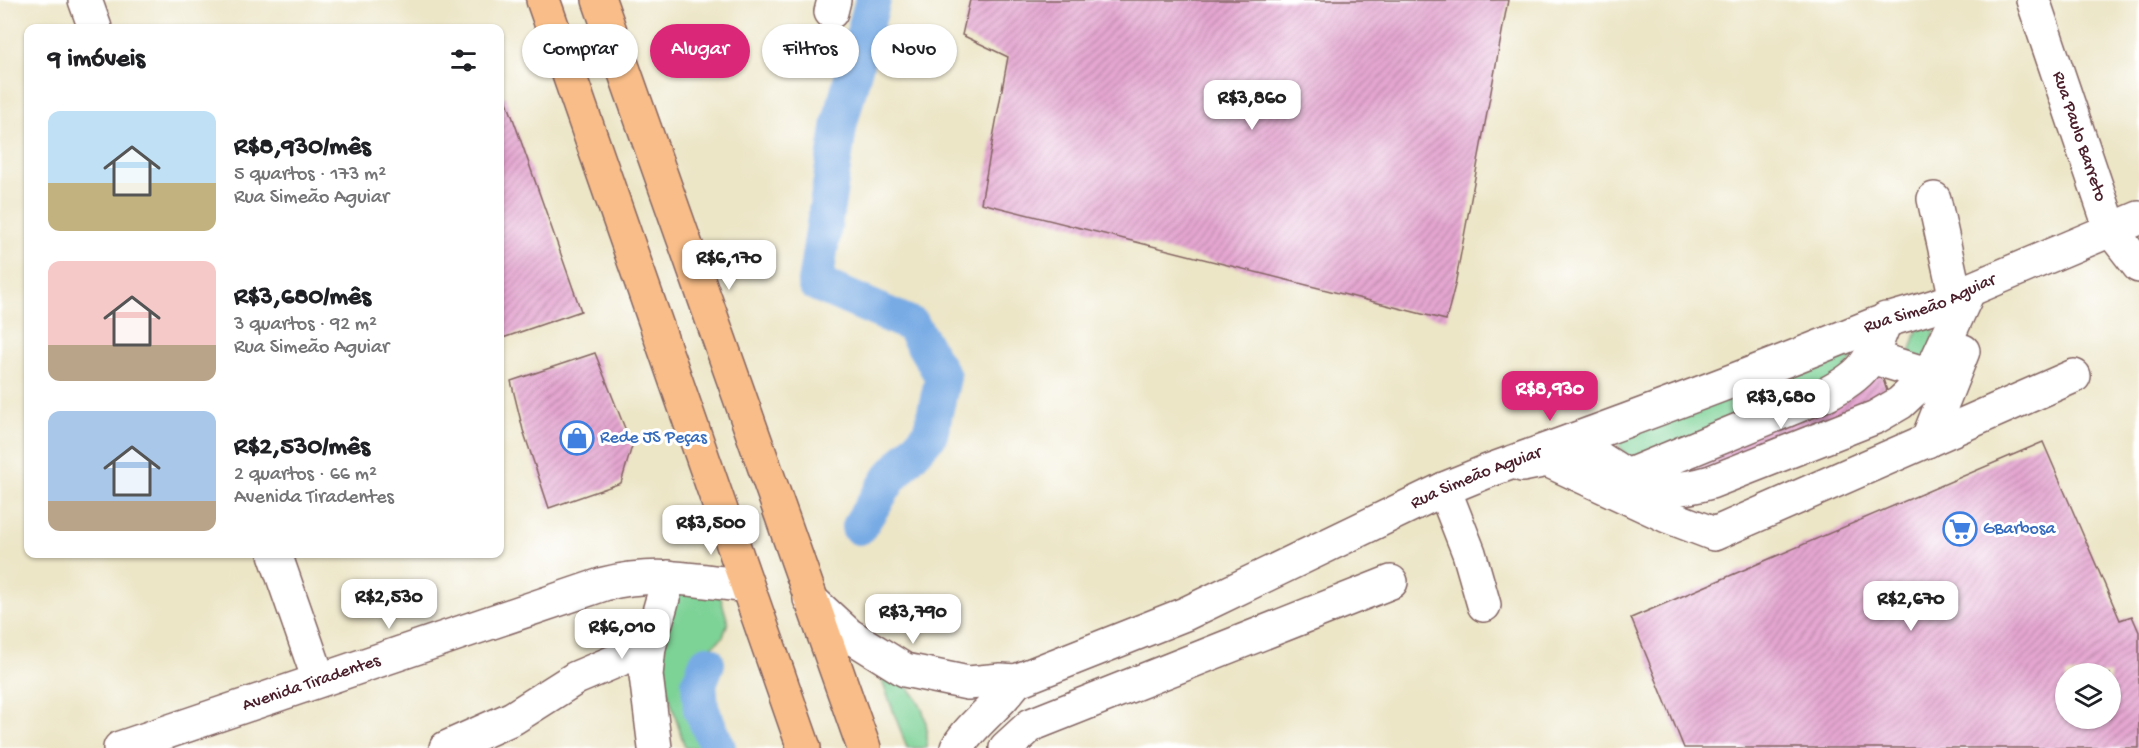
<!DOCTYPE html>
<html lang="pt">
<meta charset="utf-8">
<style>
body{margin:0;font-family:"Gochi Hand",sans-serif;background:#f6f6f6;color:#202124;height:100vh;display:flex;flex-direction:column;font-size:22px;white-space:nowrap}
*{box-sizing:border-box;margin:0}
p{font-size:20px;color:#757577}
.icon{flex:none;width:33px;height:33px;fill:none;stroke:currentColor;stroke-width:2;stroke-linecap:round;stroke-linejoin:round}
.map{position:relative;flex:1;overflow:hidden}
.drawer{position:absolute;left:24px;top:24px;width:480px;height:534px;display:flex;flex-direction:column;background:#fff;border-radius:12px;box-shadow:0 2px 4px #0004}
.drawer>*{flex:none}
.top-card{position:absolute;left:522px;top:24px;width:570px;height:54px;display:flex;gap:12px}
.tools{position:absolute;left:2055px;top:663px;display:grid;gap:12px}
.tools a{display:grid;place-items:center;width:66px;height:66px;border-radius:50%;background:#fff;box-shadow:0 2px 4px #0004;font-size:30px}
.price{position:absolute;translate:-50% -51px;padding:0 14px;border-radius:12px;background:#fff;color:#222;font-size:20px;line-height:39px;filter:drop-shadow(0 2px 3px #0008)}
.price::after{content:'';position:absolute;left:50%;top:36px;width:18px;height:14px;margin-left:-9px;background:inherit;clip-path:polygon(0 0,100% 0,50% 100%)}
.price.selected{background:#db2777;color:#fff}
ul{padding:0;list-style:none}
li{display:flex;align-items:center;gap:18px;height:150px;padding:0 24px}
li span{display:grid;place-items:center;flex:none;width:168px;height:120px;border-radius:12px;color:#555}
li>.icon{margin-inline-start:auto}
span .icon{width:72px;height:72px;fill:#fffc;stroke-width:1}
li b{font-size:26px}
h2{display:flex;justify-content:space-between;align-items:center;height:72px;padding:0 24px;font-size:26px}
.tag{padding:0 21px;border-radius:27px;background:#fff;box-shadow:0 2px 4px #0004;font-size:21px;line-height:54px}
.tag.selected{background:#db2777;color:#fff}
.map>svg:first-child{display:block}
.grass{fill:#7dd296;stroke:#647860;stroke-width:1.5}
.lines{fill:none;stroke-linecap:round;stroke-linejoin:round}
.canal{stroke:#78abe4;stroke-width:36}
.building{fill:url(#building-hatch);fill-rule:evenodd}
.minor-casing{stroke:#836461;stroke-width:36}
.major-casing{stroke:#836461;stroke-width:36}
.minor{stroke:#fff;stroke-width:33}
.major{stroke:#f8bd88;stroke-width:33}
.labels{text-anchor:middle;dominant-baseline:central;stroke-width:6;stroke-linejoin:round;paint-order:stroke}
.street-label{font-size:18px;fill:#4a1f2b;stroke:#fff}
.shop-label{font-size:18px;fill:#366cbe;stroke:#fff;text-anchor:start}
</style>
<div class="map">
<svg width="2139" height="748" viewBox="0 0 2139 748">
<defs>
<pattern id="building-hatch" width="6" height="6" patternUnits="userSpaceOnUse" patternTransform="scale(1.5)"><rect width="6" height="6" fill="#e5a7d1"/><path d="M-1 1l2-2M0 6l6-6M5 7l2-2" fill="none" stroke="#bc87aa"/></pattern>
</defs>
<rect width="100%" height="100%" fill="#fff"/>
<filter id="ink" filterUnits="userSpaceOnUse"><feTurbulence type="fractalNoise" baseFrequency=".0167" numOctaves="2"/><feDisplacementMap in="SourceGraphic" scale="12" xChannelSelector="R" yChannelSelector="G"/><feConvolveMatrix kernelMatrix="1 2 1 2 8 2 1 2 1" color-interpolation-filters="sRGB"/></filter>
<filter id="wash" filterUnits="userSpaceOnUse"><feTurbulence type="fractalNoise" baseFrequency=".008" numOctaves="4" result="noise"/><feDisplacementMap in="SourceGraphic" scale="24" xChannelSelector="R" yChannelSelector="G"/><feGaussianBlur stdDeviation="1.35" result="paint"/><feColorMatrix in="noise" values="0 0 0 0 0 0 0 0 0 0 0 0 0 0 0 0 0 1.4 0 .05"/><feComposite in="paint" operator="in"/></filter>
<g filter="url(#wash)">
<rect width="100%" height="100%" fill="#ece5c6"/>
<path class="grass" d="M 1940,315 L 1923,369 L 1906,365 L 1919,325 Z
M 1866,342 L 1839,376 L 1633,465 L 1614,438 Z
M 718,589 L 728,622 L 723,637 L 708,650 L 695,667 L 686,700 L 704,748 L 685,748 L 667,689 L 656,641 L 663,594 Z
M 875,662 C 910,687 930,700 927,748 L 907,748 Z"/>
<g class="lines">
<path class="canal" d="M 859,527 L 890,478 L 930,434 L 943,377 L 912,325 L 815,283 L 840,122 L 873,0
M 707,663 L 699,683 L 701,709 L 718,748"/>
</g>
<g id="blocks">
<path class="building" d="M 970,0 L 1508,0 L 1455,285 L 1446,320 L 981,203 L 1008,57 L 962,35 Z
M 505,96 L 581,311 L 500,339 L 500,98 Z
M 595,353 L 632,446 L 621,483 L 549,508 L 523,430 L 511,381 Z
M 1881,373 L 1889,397 L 1686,486 L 1675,461 Z
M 2043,442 L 2120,620 L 2132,616 L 2139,632 L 2139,748 L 1684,748 L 1631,618 ZM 2066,674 L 2110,674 L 2110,718 L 2066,718 Z"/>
</g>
</g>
<g filter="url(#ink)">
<use href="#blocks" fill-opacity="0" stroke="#836461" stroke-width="1.5"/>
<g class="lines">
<defs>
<g id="minor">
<path d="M 85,0 L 95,28"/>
<path id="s1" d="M 2033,0 L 2111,230 L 2139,266"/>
<path d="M 831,12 L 834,0"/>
<path d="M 1934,199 L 1956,299"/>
<path d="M 1871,357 L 1930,375"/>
<path d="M 1572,441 L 1627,476 L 1826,394 C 1868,372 1869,362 1886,319"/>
<path d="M 1927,441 L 1963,351"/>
<path d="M 1522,465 L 1547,460 L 1667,516 L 1714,534 L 2074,376"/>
<path d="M 1627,476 C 1663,489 1674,493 1711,482 L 1876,417 L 1900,403 L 1930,375 L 1969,290"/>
<path d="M 1444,489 L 1469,553 L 1484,605"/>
<path d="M 275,554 L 319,680"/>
<path id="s2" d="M 810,599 L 849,635 L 905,670 L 968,683 L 1001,680 L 1016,681 L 1185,614 L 1444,489 L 1488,471 C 1616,425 1745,378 1871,326 C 1903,313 1940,309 1969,290 L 2139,218"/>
<path id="s3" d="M 120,748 L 604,584 C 656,571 695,580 747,586"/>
<path d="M 446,748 L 513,718 L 576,678 L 649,647"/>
<path d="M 655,748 L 646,675 L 649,647 L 669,577"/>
<path d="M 957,748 C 972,723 999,706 1016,681"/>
<path d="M 1006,748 L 1031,725 L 1391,582"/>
</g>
<path id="major" d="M 543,0 L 804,748
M 599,0 L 864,748"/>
</defs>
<use href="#minor" class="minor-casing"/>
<use href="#major" class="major-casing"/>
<use href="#minor" class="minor"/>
<use href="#major" class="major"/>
</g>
</g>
<defs>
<symbol id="shop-ring" viewBox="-11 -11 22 22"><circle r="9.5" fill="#fff" stroke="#3f7fe0" stroke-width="1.5"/><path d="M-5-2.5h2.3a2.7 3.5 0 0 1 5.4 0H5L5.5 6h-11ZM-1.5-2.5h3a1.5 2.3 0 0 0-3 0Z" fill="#3f7fe0"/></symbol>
<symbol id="supermarket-ring" viewBox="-11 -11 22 22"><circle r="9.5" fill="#fff" stroke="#3f7fe0" stroke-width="1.5"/><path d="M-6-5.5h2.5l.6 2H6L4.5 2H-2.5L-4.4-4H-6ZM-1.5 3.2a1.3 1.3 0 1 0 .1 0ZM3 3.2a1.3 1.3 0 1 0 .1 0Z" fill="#3f7fe0"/></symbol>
</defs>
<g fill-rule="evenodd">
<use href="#shop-ring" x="558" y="419" width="38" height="38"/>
<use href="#supermarket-ring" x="1941" y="510" width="38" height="38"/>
</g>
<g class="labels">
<g class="street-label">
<text stroke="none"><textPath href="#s1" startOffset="144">Rua Paulo Barreto</textPath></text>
<text stroke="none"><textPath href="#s2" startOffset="1221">Rua Simeão Aguiar</textPath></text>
<text stroke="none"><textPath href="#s2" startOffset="735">Rua Simeão Aguiar</textPath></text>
<text stroke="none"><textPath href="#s3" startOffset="202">Avenida Tiradentes</textPath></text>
</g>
<g class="shop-label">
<text x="600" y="438">Rede JS Peças</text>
<text x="1983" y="529">GBarbosa</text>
</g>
</g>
</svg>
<div class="tools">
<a><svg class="icon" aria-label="layers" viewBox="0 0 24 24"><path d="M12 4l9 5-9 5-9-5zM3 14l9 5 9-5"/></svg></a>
</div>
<b class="price" style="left:1252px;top:131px">R$3,860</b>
<b class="price" style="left:729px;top:291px">R$6,170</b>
<b class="price selected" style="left:1550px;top:422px">R$8,930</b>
<b class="price" style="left:1781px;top:430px">R$3,680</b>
<b class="price" style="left:711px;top:556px">R$3,500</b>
<b class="price" style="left:389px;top:630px">R$2,530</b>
<b class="price" style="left:1911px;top:632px">R$2,670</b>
<b class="price" style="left:913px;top:645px">R$3,790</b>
<b class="price" style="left:622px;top:660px">R$6,010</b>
<div class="top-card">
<a class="tag">Comprar</a>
<a class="tag selected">Alugar</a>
<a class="tag">Filtros</a>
<a class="tag">Novo</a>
</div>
<section class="drawer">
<h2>9 imóveis<svg class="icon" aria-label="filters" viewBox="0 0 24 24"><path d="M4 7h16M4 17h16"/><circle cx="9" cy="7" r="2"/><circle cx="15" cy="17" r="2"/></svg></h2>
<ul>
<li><span style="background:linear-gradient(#bfe0f5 60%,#c2b280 0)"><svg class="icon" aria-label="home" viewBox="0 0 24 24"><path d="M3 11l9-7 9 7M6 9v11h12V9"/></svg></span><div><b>R$8,930/mês</b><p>5 quartos · 173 m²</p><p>Rua Simeão Aguiar</p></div></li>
<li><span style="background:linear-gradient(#f6c9c9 70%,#b9a48a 0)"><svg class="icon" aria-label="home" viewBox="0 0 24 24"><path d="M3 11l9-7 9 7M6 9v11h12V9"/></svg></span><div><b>R$3,680/mês</b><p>3 quartos · 92 m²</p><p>Rua Simeão Aguiar</p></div></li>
<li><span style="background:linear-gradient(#a9c7e8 75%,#b9a48a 0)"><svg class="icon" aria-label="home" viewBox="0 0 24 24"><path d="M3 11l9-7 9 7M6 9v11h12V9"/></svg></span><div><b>R$2,530/mês</b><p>2 quartos · 66 m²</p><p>Avenida Tiradentes</p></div></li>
</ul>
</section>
</div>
